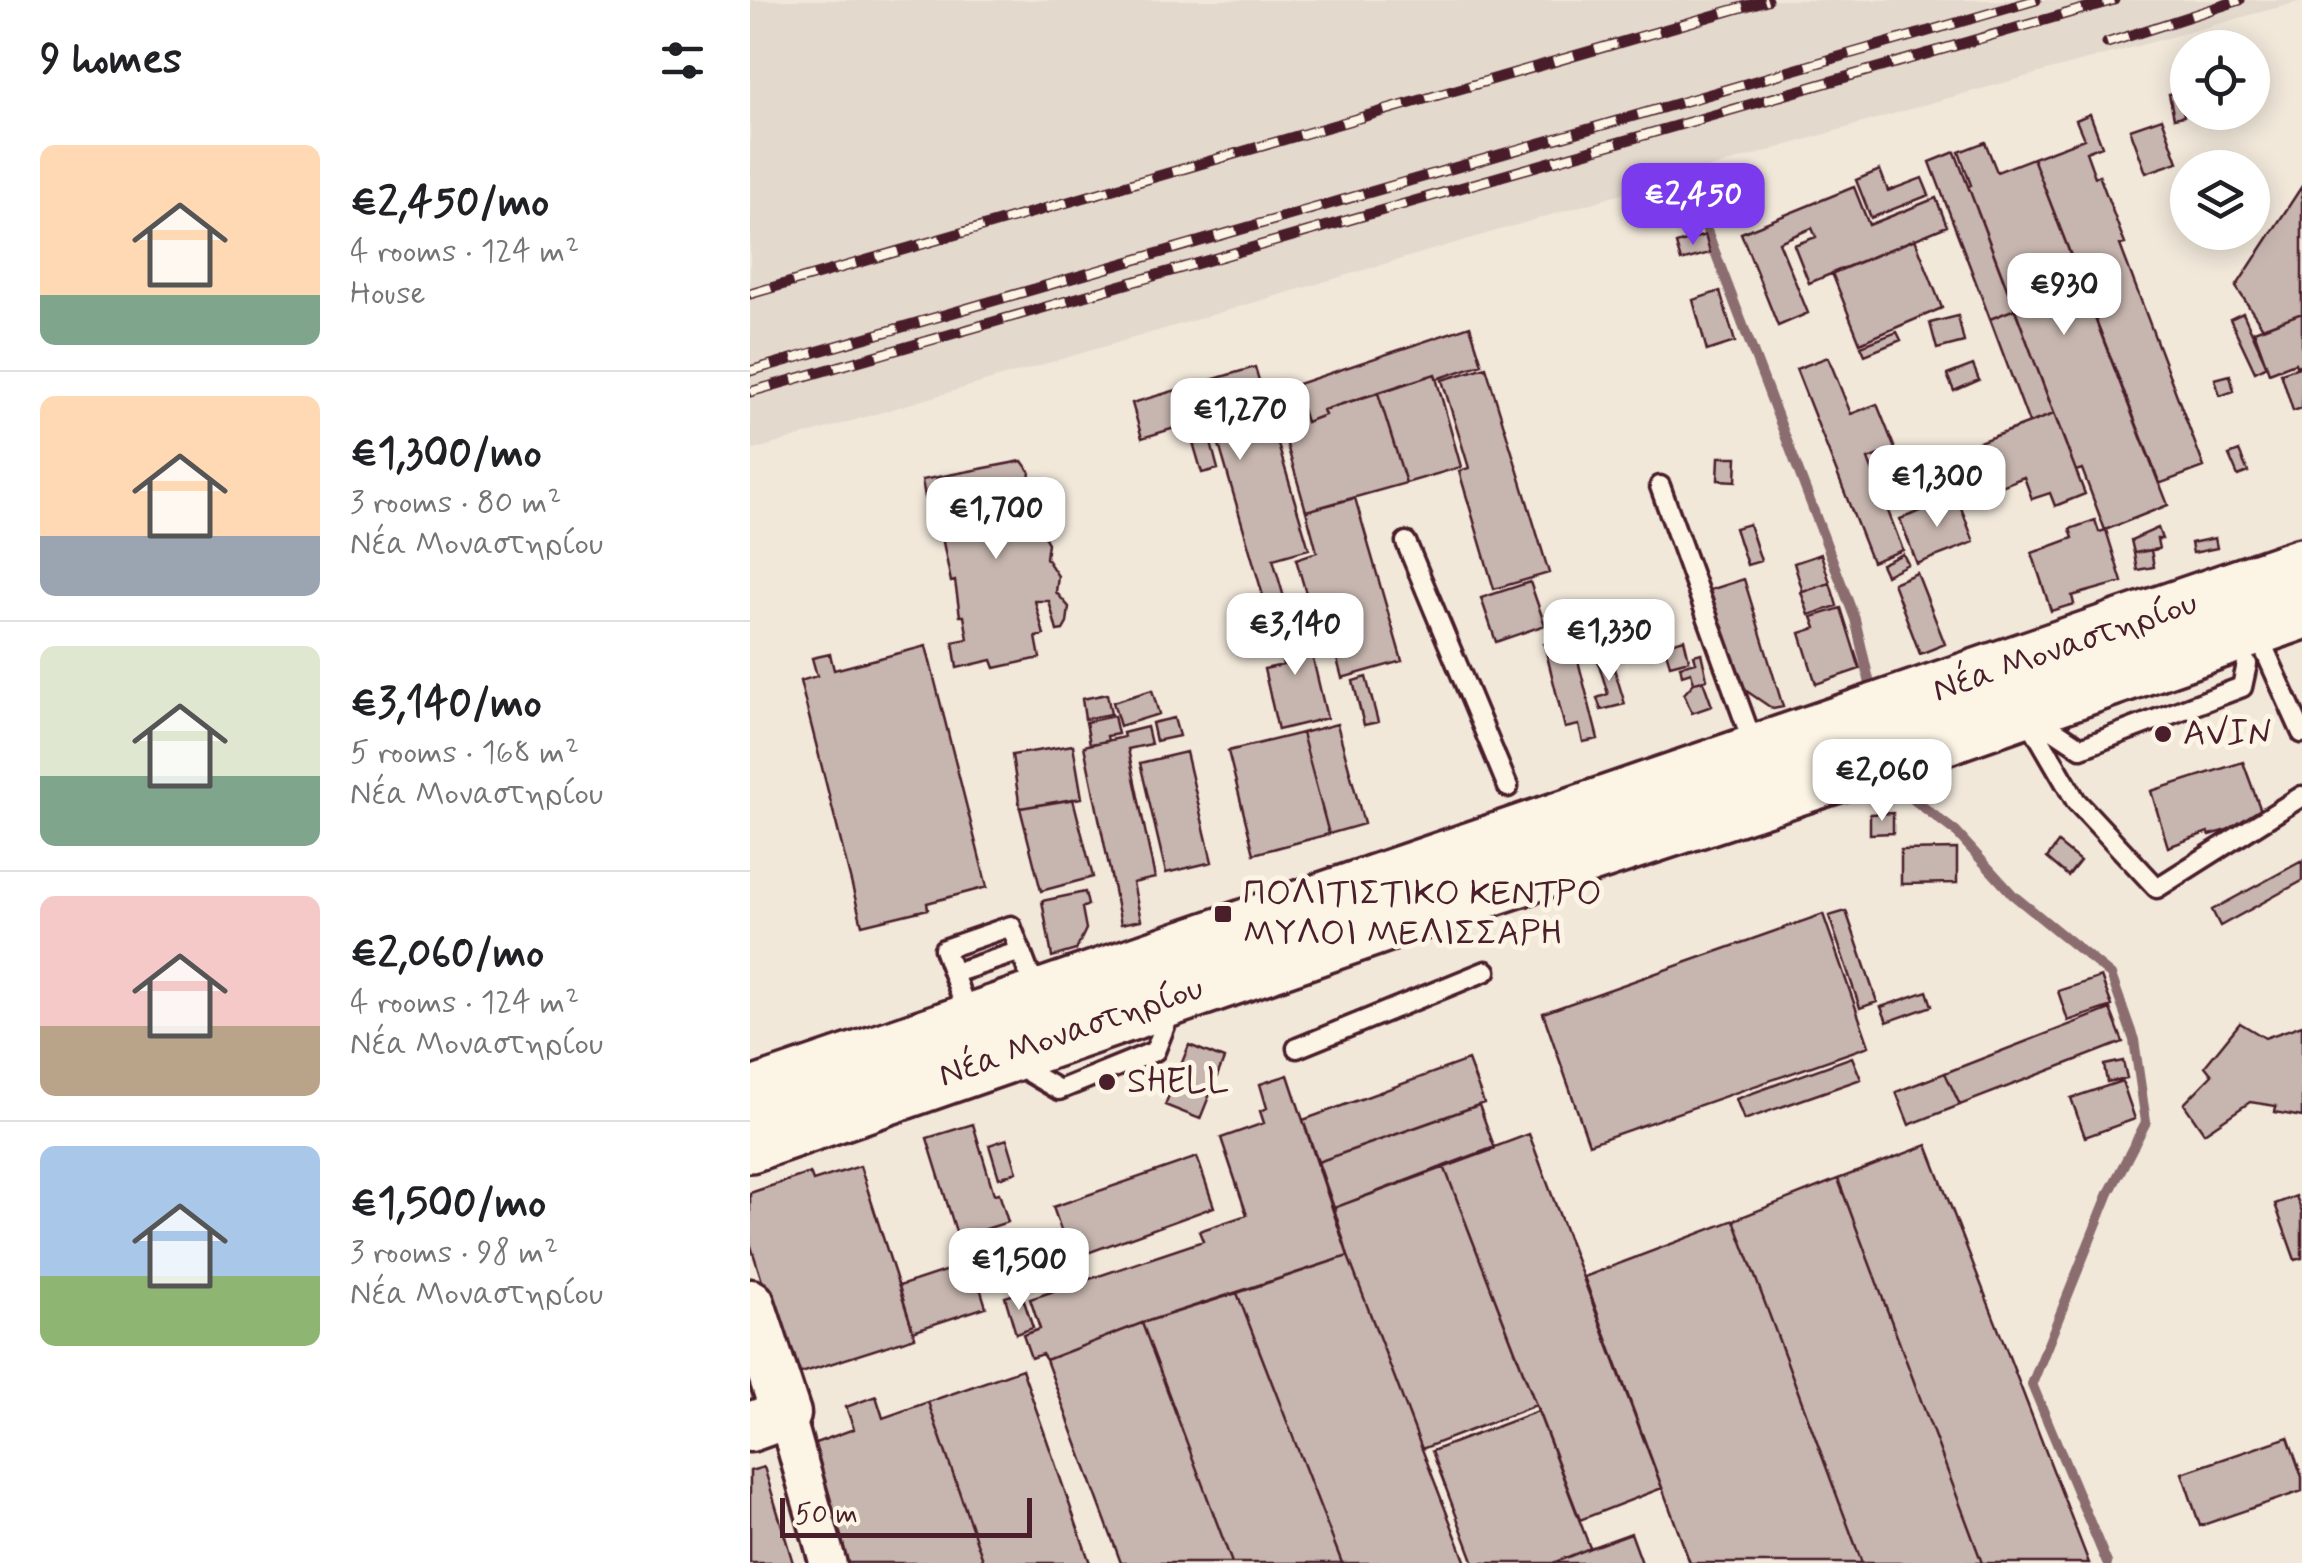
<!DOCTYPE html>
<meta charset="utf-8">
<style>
body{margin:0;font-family:Mynerve,sans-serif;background:#f2f2f2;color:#202124;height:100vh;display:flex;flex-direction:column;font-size:38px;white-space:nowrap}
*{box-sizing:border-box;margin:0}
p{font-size:32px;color:#757577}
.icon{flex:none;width:55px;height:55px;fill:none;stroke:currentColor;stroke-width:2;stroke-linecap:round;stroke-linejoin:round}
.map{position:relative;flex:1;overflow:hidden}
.details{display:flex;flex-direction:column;background:#fff;width:750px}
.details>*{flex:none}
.fabs{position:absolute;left:1420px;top:30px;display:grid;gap:20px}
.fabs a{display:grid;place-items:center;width:100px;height:100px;border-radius:50%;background:#fff;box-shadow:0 5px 25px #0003;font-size:50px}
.scale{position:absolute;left:30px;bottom:25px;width:252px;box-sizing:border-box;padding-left:10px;border:5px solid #4a1f2b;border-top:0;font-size:28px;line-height:35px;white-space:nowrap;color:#4a1f2b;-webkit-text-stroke:8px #fcf5e5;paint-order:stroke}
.price{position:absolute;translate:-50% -85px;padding:0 22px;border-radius:20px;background:#fff;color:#222;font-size:32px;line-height:65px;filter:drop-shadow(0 2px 5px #0008)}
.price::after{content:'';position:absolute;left:50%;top:60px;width:30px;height:22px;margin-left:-15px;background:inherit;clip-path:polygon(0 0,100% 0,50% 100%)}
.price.on{background:#7c3aed;color:#fff}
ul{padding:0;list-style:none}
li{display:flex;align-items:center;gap:30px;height:250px;padding:0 40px}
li+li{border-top:2px solid #e0e0e0}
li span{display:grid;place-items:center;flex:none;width:280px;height:200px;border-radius:15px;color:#555}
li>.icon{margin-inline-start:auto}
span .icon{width:120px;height:120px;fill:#fffc;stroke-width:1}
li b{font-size:42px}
h2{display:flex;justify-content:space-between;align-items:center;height:120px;padding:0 40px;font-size:42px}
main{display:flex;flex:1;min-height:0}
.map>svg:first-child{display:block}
.built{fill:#e4d9cd}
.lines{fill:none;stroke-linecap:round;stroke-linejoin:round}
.stream{stroke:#8b6d6f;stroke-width:10}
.building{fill:#c7b6af;stroke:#4a1f2b;stroke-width:2.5}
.lane-casing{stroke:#4a1f2b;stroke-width:25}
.street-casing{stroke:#4a1f2b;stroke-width:42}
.secondary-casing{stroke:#4a1f2b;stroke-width:55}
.primary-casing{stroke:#4a1f2b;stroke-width:62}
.lane{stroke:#fcf5e5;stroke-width:18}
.street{stroke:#fcf5e5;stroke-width:35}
.secondary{stroke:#fcf5e5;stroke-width:48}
.primary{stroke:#fcf5e5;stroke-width:55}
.rail-casing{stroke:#4a1f2b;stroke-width:11}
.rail{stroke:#fcf5e5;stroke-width:8;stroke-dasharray:22;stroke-linecap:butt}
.poi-dot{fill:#4a1f2b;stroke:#fcf5e5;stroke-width:4}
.labels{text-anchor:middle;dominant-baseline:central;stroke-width:10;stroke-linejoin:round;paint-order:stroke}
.street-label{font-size:35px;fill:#4a1f2b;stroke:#fcf5e5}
.poi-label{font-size:35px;fill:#4a1f2b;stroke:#fcf5e5;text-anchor:start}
</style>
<main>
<section class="details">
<h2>9 homes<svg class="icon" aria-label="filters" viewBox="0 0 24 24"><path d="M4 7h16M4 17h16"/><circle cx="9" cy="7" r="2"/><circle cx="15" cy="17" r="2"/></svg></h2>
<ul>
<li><span style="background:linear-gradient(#ffd9b3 75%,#7fa58c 0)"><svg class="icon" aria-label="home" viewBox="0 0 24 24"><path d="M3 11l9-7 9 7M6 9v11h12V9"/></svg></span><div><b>€2,450/mo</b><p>4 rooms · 124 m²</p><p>House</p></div></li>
<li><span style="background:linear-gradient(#ffd9b3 70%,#9aa5b1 0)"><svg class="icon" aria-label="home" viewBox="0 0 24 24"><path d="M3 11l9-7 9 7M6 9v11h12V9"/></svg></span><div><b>€1,300/mo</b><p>3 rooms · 80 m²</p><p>Νέα Μοναστηρίου</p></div></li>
<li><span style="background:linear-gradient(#dfe7d0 65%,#7fa58c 0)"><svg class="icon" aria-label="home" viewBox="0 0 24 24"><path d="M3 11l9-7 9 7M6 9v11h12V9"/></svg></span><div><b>€3,140/mo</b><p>5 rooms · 168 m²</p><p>Νέα Μοναστηρίου</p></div></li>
<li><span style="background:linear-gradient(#f6c9c9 65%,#b9a48a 0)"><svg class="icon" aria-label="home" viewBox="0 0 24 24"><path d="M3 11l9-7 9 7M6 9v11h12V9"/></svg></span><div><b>€2,060/mo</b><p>4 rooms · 124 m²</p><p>Νέα Μοναστηρίου</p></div></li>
<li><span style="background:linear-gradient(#a9c7e8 65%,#8fb573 0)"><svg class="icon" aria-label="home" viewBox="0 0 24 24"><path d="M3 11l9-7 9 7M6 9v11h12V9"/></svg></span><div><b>€1,500/mo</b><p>3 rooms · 98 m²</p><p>Νέα Μοναστηρίου</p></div></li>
</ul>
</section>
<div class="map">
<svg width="1552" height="1563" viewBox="0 0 1552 1563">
<rect width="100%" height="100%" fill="#f1e8da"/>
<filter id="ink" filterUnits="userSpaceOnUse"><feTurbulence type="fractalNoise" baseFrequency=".01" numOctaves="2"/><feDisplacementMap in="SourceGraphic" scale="20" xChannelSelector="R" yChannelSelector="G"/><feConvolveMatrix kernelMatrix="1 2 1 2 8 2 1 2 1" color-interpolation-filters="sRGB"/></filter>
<g filter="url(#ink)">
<path class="built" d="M 0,0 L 1552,0 L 1552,1 L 1184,102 L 0,451 Z"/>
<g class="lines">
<path class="stream" d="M 938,181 L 1105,619 L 1123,697
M 1146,770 L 1152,785 L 1164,800 L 1206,832 L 1263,895 L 1361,975 L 1384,1040 L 1396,1122 L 1359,1193 L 1282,1384 L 1357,1563"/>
</g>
<path class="building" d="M 1430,92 L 1434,116 L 1424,118 L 1419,94 Z
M 1340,114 L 1352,146 L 1336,152 L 1345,177 L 1349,175 L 1375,244 L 1370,245 L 1454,467 L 1409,484 L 1283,158 L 1334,139 L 1326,120 Z
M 1412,118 L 1428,162 L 1396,173 L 1380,129 Z
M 1235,142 L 1247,172 L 1283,158 L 1418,505 L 1355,530 L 1332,469 L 1326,471 L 1218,186 L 1221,185 L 1209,152 Z
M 1205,152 L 1265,309 L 1240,319 L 1180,162 Z
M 1130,170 L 1138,191 L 1172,178 L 1179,195 L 1121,218 L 1106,180 Z
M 1552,186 L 1552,313 L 1513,328 L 1486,287 Z
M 1104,187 L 1119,225 L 1186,198 L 1197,226 L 1059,283 L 1044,245 L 1066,237 L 1062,228 L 1029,242 L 1058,313 L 1028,326 L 991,233 Z
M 955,235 L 960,253 L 931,261 L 926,244 Z
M 1165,239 L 1192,308 L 1110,343 L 1082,273 Z
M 970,291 L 985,342 L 957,351 L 943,300 Z
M 1265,309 L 1304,414 L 1279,423 L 1240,319 Z
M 1493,313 L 1517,366 L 1505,372 L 1480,319 Z
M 1552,313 L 1552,364 L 1546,366 L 1545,363 L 1519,373 L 1504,331 Z
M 1208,316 L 1214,342 L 1187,349 L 1180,323 Z
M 720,326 L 732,364 L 687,379 L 685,374 L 573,410 L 575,415 L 556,422 L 545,385 Z
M 1147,332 L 1151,340 L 1115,355 L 1111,346 Z
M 1078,357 L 1101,414 L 1127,404 L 1145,449 L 1118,459 L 1153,550 L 1122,562 L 1046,369 Z
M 1223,365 L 1229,380 L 1204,391 L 1197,375 Z
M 1552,366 L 1552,408 L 1543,411 L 1531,373 Z
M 505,367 L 559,549 L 523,559 L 535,601 L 516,606 L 461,417 L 392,438 L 382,403 Z
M 736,367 L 799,573 L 744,589 L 709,471 L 719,468 L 692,380 Z
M 685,374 L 711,467 L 656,483 L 628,393 Z
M 1480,375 L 1484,391 L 1470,396 L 1465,379 Z
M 545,385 L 556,422 L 575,415 L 573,410 L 628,393 L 656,483 L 556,511 L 522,393 Z
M 1304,414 L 1335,494 L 1305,506 L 1300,493 L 1282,499 L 1274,477 L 1238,491 L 1221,445 Z
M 457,428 L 468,469 L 452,473 L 440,432 Z
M 1489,451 L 1498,472 L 1488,476 L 1479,455 Z
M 969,457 L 987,457 L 986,481 L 968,480 Z
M 272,461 L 280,472 L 278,488 L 289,507 L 287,524 L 298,543 L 296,558 L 308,576 L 306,592 L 319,607 L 317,623 L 313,630 L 307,631 L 299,601 L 285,601 L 294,635 L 286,637 L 290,658 L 245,668 L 242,660 L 207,668 L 203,642 L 218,639 L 214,616 L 210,616 L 205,581 L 201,582 L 187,512 L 178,514 L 172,480 Z
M 1207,497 L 1224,542 L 1167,564 L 1150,519 Z
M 605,498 L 652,661 L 592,678 L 584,648 L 573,652 L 546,559 L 567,552 L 556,511 Z
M 1345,520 L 1349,532 L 1356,530 L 1372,582 L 1322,596 L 1324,604 L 1301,611 L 1282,553 L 1323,538 L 1320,529 Z
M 999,524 L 1011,561 L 997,565 L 985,528 Z
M 1408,528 L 1412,539 L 1407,539 L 1409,549 L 1384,553 L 1381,540 Z
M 1465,538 L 1467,548 L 1443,553 L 1441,543 Z
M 1401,550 L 1404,567 L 1387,570 L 1384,553 Z
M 1071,554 L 1080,583 L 1053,592 L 1044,563 Z
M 1153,554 L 1158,564 L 1136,575 L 1131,564 Z
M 1167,573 L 1195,644 L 1170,654 L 1143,583 Z
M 994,579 L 1033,707 L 1023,709 L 992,688 L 960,590 Z
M 780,582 L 795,625 L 746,642 L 731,598 Z
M 1080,583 L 1087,606 L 1059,615 L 1051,592 Z
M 1091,608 L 1110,669 L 1066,684 L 1050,633 L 1066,628 L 1062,617 Z
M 553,617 L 577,718 L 528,730 L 514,669 L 533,665 L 523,624 Z
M 822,637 L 848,739 L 833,742 L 829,725 L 815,728 L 794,644 Z
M 934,639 L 939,660 L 920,665 L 914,645 Z
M 176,646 L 237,887 L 177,903 L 178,909 L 112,925 L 50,681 L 67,676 L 62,658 L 80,654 L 84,670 Z
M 859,652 L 875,704 L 851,710 L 847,698 L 858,694 L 846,655 Z
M 951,653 L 957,679 L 944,683 L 941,672 L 932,675 L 930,666 L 946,662 L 944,655 Z
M 616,677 L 628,722 L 614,725 L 603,681 Z
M 953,681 L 962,706 L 942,713 L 934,694 L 944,683 Z
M 402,690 L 409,714 L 370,726 L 363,702 Z
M 357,694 L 361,714 L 335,719 L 332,699 Z
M 364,716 L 368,734 L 357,736 L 358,741 L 340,744 L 336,722 Z
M 424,718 L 429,736 L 406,741 L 402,723 Z
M 587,724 L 614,824 L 579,834 L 552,733 Z
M 397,727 L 401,744 L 378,749 L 405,878 L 383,883 L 391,920 L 371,924 L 334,746 L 374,737 L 373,733 Z
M 552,733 L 579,834 L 504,854 L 478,751 Z
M 323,745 L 332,798 L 270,808 L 262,755 Z
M 436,752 L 462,862 L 416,873 L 390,763 Z
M 1493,762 L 1514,819 L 1460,835 L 1458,832 L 1418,847 L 1401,791 Z
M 323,799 L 343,877 L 291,891 L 270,808 Z
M 1143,813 L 1143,833 L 1120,834 L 1120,814 Z
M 1308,843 L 1330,861 L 1318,876 L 1297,858 Z
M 1207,849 L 1207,883 L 1151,884 L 1151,850 Z
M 1552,861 L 1552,881 L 1470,926 L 1462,910 Z
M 335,892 L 338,905 L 332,908 L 336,929 L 326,950 L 302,957 L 292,901 Z
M 1096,911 L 1127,1002 L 1110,1008 L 1079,916 Z
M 1073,914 L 1119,1046 L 839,1144 L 793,1013 Z
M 1351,977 L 1362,1006 L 1318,1021 L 1308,991 Z
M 1177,991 L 1182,1006 L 1137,1022 L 1131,1007 Z
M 1360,1009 L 1373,1042 L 1210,1105 L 1195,1073 Z
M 1490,1023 L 1515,1038 L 1552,1025 L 1552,1117 L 1525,1112 L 1526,1106 L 1500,1102 L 1454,1133 L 1434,1104 L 1462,1075 L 1455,1066 Z
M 439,1045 L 474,1059 L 450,1119 L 415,1105 Z
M 1102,1057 L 1111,1079 L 994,1120 L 986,1099 Z
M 718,1060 L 734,1103 L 568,1162 L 553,1120 Z
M 1373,1061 L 1377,1078 L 1357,1082 L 1354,1065 Z
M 1195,1073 L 1210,1105 L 1159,1125 L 1146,1092 Z
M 538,1075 L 598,1256 L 392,1323 L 296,1360 L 292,1354 L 281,1358 L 273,1335 L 290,1329 L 280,1299 L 453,1241 L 449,1231 L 497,1215 L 471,1138 L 514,1123 L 510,1111 L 517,1108 L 510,1084 Z
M 1372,1081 L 1385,1119 L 1335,1137 L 1321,1098 Z
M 729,1105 L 745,1149 L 584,1208 L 568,1162 Z
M 223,1124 L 244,1194 L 249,1193 L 258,1222 L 208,1238 L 177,1138 Z
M 779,1134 L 912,1488 L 830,1520 L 694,1166 Z
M 257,1139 L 267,1172 L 249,1178 L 239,1145 Z
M 1177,1145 L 1339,1563 L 1232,1563 L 1088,1179 Z
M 447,1157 L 464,1207 L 321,1259 L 303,1207 Z
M 110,1166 L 165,1337 L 42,1376 L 0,1243 L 0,1193 L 60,1173 L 63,1181 Z
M 694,1166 L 786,1405 L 672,1449 L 598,1256 L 584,1208 Z
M 1088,1179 L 1232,1563 L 1112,1563 L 984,1220 Z
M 1546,1196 L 1552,1212 L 1552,1258 L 1545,1260 L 1525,1204 Z
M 984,1220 L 1112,1563 L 940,1563 L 834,1277 Z
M 598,1256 L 672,1449 L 716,1563 L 592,1563 L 487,1293 Z
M 222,1262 L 236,1307 L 163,1331 L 149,1286 Z
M 271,1292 L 283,1328 L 266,1334 L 255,1297 Z
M 487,1293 L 592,1563 L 482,1563 L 392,1323 Z
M 392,1323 L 482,1563 L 371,1563 L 296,1360 Z
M 272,1369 L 340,1563 L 234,1563 L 178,1402 Z
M 126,1396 L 133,1418 L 178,1402 L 234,1563 L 94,1563 L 54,1447 L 104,1429 L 96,1407 Z
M 788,1411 L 840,1548 L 803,1563 L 724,1563 L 682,1451 Z
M 1538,1437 L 1552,1477 L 1552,1491 L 1450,1526 L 1432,1473 Z
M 14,1467 L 43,1563 L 0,1563 L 0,1471 Z
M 881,1533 L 892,1563 L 803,1563 L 840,1548 Z"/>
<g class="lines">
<defs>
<path id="lane" d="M 910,486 L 1005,749
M 656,542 L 758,787
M 1507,633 L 1552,733
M 1276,715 L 1326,801 L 1407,888 L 1552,796
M 1301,728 L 1331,748 L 1492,687 L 1497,664
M 204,973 L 271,951
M 219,1017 L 194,949 L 261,926 L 286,992
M 547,1048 L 736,971
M 280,1073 L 309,1090 L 405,1051 L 416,1023"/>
<path id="street" d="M 36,1414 L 78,1563"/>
<path id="secondary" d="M 0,1304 L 36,1414 L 0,1427"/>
<path id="primary" d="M 0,1097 L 1552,566
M 0,1144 L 712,897 L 1096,771 L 1552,611"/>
</defs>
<use href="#lane" class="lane-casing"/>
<use href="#street" class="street-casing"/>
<use href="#secondary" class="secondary-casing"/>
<use href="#primary" class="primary-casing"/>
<use href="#lane" class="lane"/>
<use href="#street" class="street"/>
<use href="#secondary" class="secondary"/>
<use href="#primary" class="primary"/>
<defs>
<path id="rail" d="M 1357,43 L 1490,0
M 0,294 L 1017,0
M 0,371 L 1286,0
M 0,392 L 1364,0"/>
</defs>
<use href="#rail" class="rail-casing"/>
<use href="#rail" class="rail"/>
</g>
</g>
<g class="poi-dot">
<circle cx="1413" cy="734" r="10"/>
<rect x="463" y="904" width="20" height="20" rx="5"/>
<circle cx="357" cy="1082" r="10"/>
</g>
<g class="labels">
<g class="street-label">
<text transform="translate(1315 647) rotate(-19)">Νέα Μοναστηρίου</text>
<text transform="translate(321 1032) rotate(-19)">Νέα Μοναστηρίου</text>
</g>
<g class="poi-label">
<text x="1433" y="734">AVIN</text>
<text x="493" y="894">ΠΟΛΙΤΙΣΤΙΚΟ ΚΕΝΤΡΟ<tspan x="493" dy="40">ΜΥΛΟΙ ΜΕΛΙΣΣΑΡΗ</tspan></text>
<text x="377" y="1082">SHELL</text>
</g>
</g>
</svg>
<div class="fabs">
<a><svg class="icon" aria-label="locate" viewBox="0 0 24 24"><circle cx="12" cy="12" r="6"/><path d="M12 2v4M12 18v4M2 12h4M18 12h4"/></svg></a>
<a><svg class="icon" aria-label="layers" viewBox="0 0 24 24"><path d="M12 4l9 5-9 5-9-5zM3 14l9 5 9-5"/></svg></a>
</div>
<div class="scale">50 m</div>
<b class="price on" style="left:943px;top:248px">€2,450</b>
<b class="price" style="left:1314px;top:338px">€930</b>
<b class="price" style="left:490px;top:463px">€1,270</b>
<b class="price" style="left:1187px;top:530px">€1,300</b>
<b class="price" style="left:246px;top:562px">€1,700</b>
<b class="price" style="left:545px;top:678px">€3,140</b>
<b class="price" style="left:859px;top:684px">€1,330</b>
<b class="price" style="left:1132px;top:824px">€2,060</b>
<b class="price" style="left:269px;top:1313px">€1,500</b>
</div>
</main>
